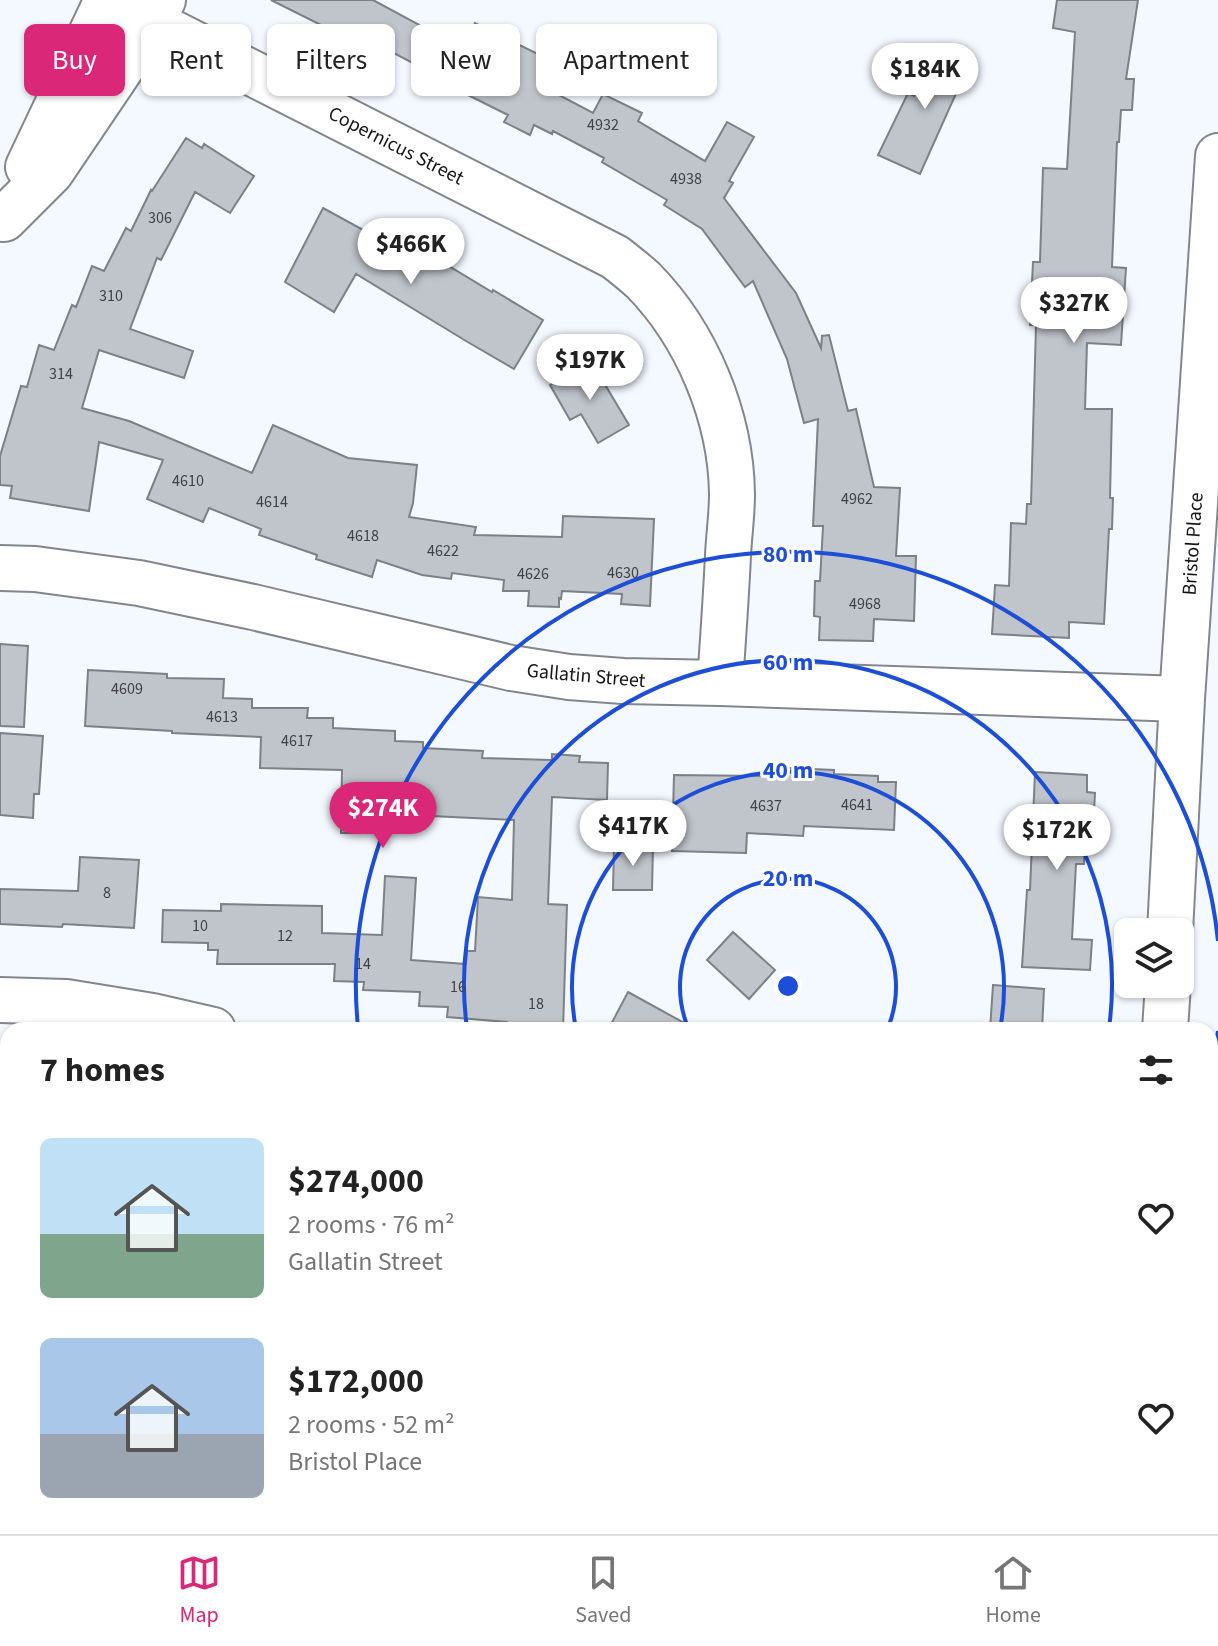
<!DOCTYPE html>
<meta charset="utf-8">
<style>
body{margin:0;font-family:"Source Sans 3",sans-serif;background:#f6f6f6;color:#222;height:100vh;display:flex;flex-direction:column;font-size:30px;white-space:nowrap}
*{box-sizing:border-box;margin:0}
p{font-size:26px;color:#767676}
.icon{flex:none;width:44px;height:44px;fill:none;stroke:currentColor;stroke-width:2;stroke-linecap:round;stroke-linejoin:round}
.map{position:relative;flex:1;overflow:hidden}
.panel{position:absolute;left:0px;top:1022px;width:1218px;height:512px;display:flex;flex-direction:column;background:#fff;border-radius:24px 24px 0 0;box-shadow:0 2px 6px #0004}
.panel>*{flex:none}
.hud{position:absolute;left:24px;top:24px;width:800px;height:72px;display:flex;gap:16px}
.tools{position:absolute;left:1114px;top:918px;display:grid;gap:16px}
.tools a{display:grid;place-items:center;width:80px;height:80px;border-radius:12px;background:#fff;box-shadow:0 2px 6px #0004;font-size:40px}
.price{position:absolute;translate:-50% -68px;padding:0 18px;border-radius:28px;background:#fff;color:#222;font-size:26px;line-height:52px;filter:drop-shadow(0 2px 4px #0008)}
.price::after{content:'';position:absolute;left:50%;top:48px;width:24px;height:18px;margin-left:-12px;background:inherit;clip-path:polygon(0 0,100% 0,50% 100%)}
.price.selected{background:#db2777;color:#fff}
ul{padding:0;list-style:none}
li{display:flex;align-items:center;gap:24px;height:200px;padding:0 40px}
li span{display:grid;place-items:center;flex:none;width:224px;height:160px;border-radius:12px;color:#555}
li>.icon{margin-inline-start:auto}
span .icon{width:96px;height:96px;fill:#fffc;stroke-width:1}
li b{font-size:34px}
h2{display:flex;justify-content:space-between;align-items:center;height:96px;padding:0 40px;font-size:34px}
.chip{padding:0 28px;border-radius:12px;background:#fff;box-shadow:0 2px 6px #0004;font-size:28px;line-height:72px}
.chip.selected{background:#db2777;color:#fff}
.tabs{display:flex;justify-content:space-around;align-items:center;height:112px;border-top:2px solid #e0e0e0;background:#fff;font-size:22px;color:#767676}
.tabs a{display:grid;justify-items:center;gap:4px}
.tabs .selected{color:#db2777}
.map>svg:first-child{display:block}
.building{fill:#c0c4cb;stroke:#7d8087;stroke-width:2}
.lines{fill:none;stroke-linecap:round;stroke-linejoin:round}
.minor-casing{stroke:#83878d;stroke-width:48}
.minor{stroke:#fff;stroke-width:44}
.ring{fill:none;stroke:#1d4ed8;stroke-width:4}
.labels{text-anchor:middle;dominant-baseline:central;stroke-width:6;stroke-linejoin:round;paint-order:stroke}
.number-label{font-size:16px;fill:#404245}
.street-label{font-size:20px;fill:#151618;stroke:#fff}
.centre{fill:#1d4ed8;stroke:#fff;stroke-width:4}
.ring-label{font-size:24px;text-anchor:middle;font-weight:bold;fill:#1d4ed8;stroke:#fff;stroke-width:6;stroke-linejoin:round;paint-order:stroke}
</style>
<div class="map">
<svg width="1218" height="1534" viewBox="0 0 1218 1534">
<rect width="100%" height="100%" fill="#f4f8ff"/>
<path class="building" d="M 271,0 L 373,0 L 447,40 L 451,34 L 465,42 L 475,23 L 550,60 L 538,84 L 593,113 L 603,94 L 642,113 L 638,121 L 705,161 L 727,122 L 754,137 L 729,181 L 733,183 L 724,198 L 796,293 L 821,348 L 822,336 L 829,335 L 848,411 L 856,409 L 874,487 L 900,488 L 896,556 L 916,556 L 914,621 L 874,619 L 873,641 L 819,640 L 820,617 L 814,616 L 815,581 L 820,581 L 823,526 L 813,526 L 818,419 L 804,423 L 787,359 L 753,281 L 745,287 L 702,229 L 664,205 L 667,200 L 602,162 L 604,158 L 553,131 L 552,134 L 534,125 L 530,135 L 504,122 L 508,115 L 426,74 L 428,71 L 358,34 L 355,42 Z
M 1057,0 L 1138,0 L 1126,79 L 1134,79 L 1132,110 L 1121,110 L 1119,142 L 1117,142 L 1112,267 L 1126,268 L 1121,345 L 1087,343 L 1085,409 L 1112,409 L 1110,498 L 1113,498 L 1112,529 L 1109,529 L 1104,624 L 1069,622 L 1069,638 L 992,634 L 995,585 L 1009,586 L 1011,523 L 1026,524 L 1027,504 L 1031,504 L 1036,325 L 1030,325 L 1033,262 L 1040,262 L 1043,168 L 1067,169 L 1075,32 L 1053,28 Z
M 937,44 L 971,60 L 920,174 L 878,155 L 908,93 L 914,96 Z
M 186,138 L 202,148 L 204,144 L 254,176 L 230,213 L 195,192 L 161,260 L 157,258 L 130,329 L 193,351 L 184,378 L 99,350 L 82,408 L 129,421 L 252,473 L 273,425 L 348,458 L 417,465 L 413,503 L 409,517 L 476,527 L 474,535 L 562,537 L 563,516 L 654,519 L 650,606 L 621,604 L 622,594 L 562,591 L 561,599 L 559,598 L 559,607 L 528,606 L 529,591 L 503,591 L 504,580 L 452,573 L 451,579 L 422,575 L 377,560 L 372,577 L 316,559 L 317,555 L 259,535 L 261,529 L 209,508 L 203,522 L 147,499 L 163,460 L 99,442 L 89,511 L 10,498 L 12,486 L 0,485 L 0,456 L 21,386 L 27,387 L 39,345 L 54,350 L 72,305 L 76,307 L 92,266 L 104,271 L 126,228 L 131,231 L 151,190 L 152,191 Z
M 323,208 L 385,242 L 389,235 L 421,256 L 424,251 L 492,292 L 493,290 L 543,320 L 514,369 L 466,341 L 356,274 L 334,312 L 285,282 Z
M 591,361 L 629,425 L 598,443 L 581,414 L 570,420 L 550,385 Z
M 0,644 L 28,646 L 24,727 L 0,726 Z
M 88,670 L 167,674 L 167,678 L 224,679 L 223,698 L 252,699 L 252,708 L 308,708 L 307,718 L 333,718 L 333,728 L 395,731 L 395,741 L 423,742 L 423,748 L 483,751 L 482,758 L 552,760 L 552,754 L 580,756 L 579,762 L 608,763 L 607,800 L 552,797 L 548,904 L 567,905 L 563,1030 L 535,1030 L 535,1026 L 507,1025 L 507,1022 L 447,1017 L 448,1007 L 419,1006 L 420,992 L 363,990 L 364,982 L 334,981 L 335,964 L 217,964 L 218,950 L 208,950 L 208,943 L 162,942 L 163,910 L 221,911 L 221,904 L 322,906 L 322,933 L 382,935 L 385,876 L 416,878 L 411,960 L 466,964 L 467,951 L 475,951 L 478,897 L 512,900 L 514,820 L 431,816 L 432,806 L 368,804 L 368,833 L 341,833 L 342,770 L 260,768 L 261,737 L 172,733 L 172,731 L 85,726 Z
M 0,733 L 43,736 L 39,794 L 34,794 L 33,818 L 0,815 Z
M 765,767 L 834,770 L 834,774 L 878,776 L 878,782 L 896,782 L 894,830 L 804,826 L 803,836 L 747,833 L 746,853 L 672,851 L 674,775 L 764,776 Z
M 1035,772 L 1087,775 L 1087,792 L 1095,793 L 1093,829 L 1085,828 L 1084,864 L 1076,864 L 1072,939 L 1092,940 L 1090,970 L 1022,967 L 1027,890 L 1030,890 Z
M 614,846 L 653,846 L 652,890 L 613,890 Z
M 80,857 L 139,860 L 134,928 L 63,924 L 62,927 L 0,924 L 0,889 L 78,891 Z
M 733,932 L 775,970 L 749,999 L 707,960 Z
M 993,985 L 1044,989 L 1042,1030 L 990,1030 Z
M 628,992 L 697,1030 L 608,1030 Z"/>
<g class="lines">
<defs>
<path id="minor" d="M 108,0 L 615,257 C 624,264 634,272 643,280 C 697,335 731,417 732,494 C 732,515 729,535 728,555 C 726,598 723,640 720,683
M 28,167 L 107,0
M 4,219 L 51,172 L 153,21 L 163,0
M 0,568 L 35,569 L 139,583 L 253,607 L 511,668 L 569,677 L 623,681 L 720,683 L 1182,699
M 1170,932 L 1182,699 L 1218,156
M 0,1000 L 66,1002 L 152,1016 L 213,1030
M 1165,1030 L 1168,984
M 0,1412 L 8,1412
M 1140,1534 L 1140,1526"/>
</defs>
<use href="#minor" class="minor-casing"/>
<use href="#minor" class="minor"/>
</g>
<g class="ring">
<path d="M689 1030A108 108 0 1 1 887 1030"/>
<path d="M576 1029A216 216 0 1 1 1000 1029"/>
<path d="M467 1028A324 324 0 1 1 1109 1028"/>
<path d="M1218 1031A432 432 0 0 1 1211 1076M358 1027A432 432 0 0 1 1218 941"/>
</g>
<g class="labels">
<g class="number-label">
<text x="603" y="125">4932</text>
<text x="686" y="179">4938</text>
<text x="160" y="218">306</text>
<text x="111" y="296">310</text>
<text x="61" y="374">314</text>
<text x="188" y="481">4610</text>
<text x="857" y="499">4962</text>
<text x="272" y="502">4614</text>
<text x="363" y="536">4618</text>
<text x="443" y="551">4622</text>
<text x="623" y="573">4630</text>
<text x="533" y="574">4626</text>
<text x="865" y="604">4968</text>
<text x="127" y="689">4609</text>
<text x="222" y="717">4613</text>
<text x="297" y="741">4617</text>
<text x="857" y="805">4641</text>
<text x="766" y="806">4637</text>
<text x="107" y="893">8</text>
<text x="200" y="926">10</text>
<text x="285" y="936">12</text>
<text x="363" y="964">14</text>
<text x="458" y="987">16</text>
<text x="536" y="1004">18</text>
</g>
<g class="street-label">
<text transform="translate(396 146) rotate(27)">Copernicus Street</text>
<text transform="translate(1193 544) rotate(-86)">Bristol Place</text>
<text transform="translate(586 676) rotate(5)">Gallatin Street</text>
</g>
</g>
<circle cx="788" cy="986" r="12" class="centre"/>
<g class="ring-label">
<text x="788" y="562">80 m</text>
<text x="788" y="670">60 m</text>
<text x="788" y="778">40 m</text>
<text x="788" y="886">20 m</text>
</g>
</svg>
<div class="tools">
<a><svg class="icon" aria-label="layers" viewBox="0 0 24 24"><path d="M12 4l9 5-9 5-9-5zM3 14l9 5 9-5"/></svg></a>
</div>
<b class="price" style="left:925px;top:111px">$184K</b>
<b class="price" style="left:411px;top:286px">$466K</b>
<b class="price" style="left:1074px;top:345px">$327K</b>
<b class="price" style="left:590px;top:402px">$197K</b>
<b class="price selected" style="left:383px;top:850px">$274K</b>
<b class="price" style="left:633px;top:868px">$417K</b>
<b class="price" style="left:1057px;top:872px">$172K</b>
<div class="hud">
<a class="chip selected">Buy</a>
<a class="chip">Rent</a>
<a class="chip">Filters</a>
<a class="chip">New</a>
<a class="chip">Apartment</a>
</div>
<section class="panel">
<h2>7 homes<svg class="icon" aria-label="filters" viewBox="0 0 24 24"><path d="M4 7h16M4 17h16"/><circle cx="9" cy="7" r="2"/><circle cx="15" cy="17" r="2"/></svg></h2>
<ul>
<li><span style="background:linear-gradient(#bfe0f5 60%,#7fa58c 0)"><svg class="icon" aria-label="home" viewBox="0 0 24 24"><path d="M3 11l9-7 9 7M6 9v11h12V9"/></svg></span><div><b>$274,000</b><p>2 rooms · 76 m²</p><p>Gallatin Street</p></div><svg class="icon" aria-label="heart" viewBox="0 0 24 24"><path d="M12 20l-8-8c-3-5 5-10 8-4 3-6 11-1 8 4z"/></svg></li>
<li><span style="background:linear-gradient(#a9c7e8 60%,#9aa5b1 0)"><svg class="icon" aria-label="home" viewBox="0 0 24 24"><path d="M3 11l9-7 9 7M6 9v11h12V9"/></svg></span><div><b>$172,000</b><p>2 rooms · 52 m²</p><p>Bristol Place</p></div><svg class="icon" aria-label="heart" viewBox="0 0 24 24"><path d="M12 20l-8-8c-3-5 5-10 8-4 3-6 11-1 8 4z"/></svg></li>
</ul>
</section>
</div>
<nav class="tabs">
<a class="selected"><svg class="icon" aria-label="map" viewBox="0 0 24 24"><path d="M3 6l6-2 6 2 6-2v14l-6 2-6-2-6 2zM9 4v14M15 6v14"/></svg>Map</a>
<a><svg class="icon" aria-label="saved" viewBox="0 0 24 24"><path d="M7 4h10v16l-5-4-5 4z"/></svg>Saved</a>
<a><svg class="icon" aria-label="home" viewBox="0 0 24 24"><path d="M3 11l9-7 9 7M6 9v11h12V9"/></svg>Home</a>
</nav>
